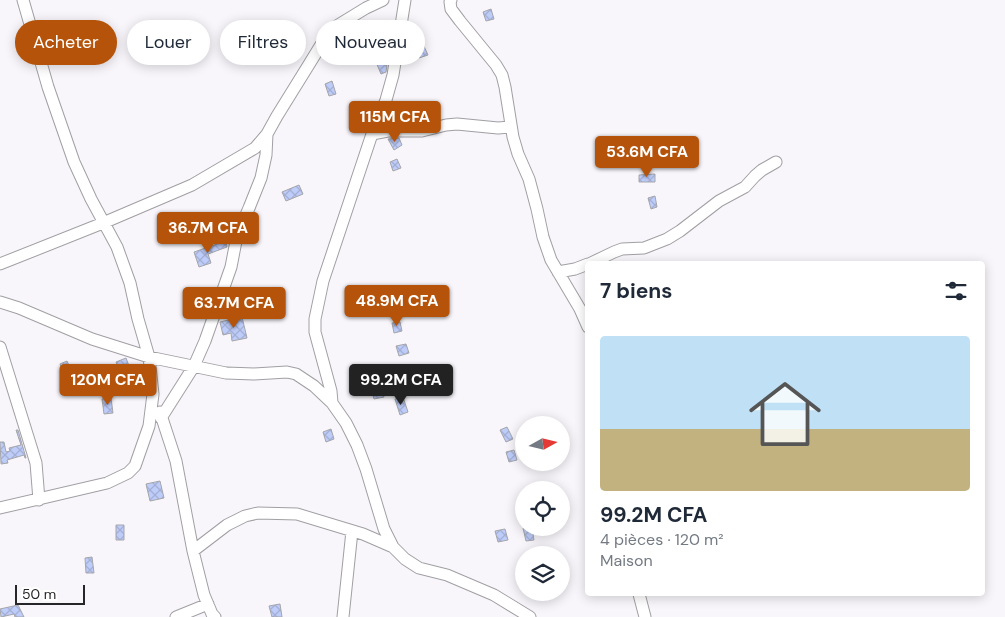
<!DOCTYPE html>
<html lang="fr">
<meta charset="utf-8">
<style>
body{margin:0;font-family:"DM Sans",sans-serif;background:#f6f6f7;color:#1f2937;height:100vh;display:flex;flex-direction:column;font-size:19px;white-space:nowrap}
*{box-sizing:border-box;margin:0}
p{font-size:16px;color:#747a83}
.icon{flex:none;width:28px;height:28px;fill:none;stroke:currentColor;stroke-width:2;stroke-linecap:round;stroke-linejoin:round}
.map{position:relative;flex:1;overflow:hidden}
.details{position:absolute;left:585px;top:261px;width:400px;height:335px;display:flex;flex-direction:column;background:#fff;border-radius:5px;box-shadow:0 2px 12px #0003}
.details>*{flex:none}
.hud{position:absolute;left:15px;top:20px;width:475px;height:45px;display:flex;gap:10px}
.needle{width:32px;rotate:82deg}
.tools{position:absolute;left:515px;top:416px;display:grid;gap:10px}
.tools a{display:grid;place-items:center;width:55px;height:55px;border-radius:50%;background:#fff;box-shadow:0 2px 12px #0003;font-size:25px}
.scale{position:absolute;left:15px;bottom:12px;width:70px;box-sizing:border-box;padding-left:5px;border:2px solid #262527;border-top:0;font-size:14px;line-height:18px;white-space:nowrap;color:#262527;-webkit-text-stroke:4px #fff;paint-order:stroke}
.price{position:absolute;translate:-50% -42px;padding:0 11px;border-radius:5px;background:#b45309;color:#fff;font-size:16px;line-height:32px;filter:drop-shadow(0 1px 2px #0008)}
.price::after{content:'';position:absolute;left:50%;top:30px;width:15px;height:11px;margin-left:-8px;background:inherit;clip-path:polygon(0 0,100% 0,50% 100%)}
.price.active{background:#222;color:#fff}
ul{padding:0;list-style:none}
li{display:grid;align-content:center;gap:10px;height:265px;padding:0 15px}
li span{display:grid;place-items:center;height:155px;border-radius:5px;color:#555}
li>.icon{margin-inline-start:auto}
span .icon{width:90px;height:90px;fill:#fffc;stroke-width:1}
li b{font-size:21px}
h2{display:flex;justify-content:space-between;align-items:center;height:60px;padding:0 15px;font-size:21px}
.pill{padding:0 18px;border-radius:22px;background:#fff;box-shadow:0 2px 12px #0003;font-size:18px;line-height:45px}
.pill.active{background:#b45309;color:#fff}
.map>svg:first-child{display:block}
.building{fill:url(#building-cross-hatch);stroke:#a5a6aa}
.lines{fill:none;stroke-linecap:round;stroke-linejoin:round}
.minor-casing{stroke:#a19fa3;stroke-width:13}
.minor{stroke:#fff;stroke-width:11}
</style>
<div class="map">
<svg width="1005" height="617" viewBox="0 0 1005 617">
<defs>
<pattern id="building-cross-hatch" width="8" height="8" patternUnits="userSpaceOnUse" patternTransform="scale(1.25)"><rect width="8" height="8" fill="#beccf9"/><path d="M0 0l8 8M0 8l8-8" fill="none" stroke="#a3afd5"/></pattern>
</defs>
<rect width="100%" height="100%" fill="#f8f6fb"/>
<path class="building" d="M 491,9 L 494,19 L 486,21 L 483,12 Z
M 423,44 L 428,55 L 419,58 L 414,48 Z
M 384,58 L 387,65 L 386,72 L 381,74 L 376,62 Z
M 332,81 L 336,94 L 329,96 L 325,84 Z
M 399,138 L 402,145 L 394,150 L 388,139 Z
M 397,159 L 401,168 L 393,171 L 390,162 Z
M 655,174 L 655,182 L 639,182 L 639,175 Z
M 299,185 L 303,194 L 286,201 L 282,192 Z
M 655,196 L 657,207 L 651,209 L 648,198 Z
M 226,241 L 227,247 L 208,254 L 211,263 L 199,267 L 194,252 Z
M 242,317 L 247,338 L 232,341 L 231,333 L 223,335 L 220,322 Z
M 400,322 L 402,331 L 394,333 L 392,323 Z
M 406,344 L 409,353 L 399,356 L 396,346 Z
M 126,358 L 131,371 L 121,375 L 116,362 Z
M 67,361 L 73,374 L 66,377 L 60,364 Z
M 382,389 L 384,397 L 374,399 L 372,391 Z
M 403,397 L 408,412 L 400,415 L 395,399 Z
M 111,398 L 113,413 L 104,414 L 102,399 Z
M 507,427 L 513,439 L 506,442 L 500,430 Z
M 331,429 L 334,439 L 326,442 L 323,432 Z
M 16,430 L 18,430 L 26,458 L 25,458 L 24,455 L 7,460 L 8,463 L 1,464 L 0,442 L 4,442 L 6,452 L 10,451 L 9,448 L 21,445 Z
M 514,450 L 517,460 L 509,462 L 506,452 Z
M 160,481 L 164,498 L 150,501 L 146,484 Z
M 116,525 L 124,525 L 124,540 L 116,540 Z
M 523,528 L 532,528 L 534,540 L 526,541 Z
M 505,529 L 508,540 L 498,542 L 495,531 Z
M 92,557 L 94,573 L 86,573 L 85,558 Z
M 280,604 L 282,617 L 272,617 L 269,606 Z
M 18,605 L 24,617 L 15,617 L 14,614 L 1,617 L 0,609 Z"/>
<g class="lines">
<defs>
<path id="minor" d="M 451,0 L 450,2 L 451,9 L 460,21 L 496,65 L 502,75 L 505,87 L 513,137 L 518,154 L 529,179 L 537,209 L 543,237 L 551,260 L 580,309 L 588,327
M 372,134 L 388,131 L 422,131 L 446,125 L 457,124 L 498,128 L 511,127
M 0,264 L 103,223 L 192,185 L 255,148 L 267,134 L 277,116 L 308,66 L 324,40 L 335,27 L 366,8 L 383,0
M 589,264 L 614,252 L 622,249 L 644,248 L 667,239 L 680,231 L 719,201 L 745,187 L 755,176 L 762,170 L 776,162
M 558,272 L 575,269 L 588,264
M 0,302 L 19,308 L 92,339 L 149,357 L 226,373 L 254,374 L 287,372 L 296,374 L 314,386 L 332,403 L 346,423 L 357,445 L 366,469 L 384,529 L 393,547 L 405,559 L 419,568 L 447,575 L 494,595 L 530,617
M 0,347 L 36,463 L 39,500
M 332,403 L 331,391 L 315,332 L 315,319 L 323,281 L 372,134 L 386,100 L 393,75 L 405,0
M 160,412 L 176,461 L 193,551 L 204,595 L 212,614 L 215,617
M 161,418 L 194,366 L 205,341 L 231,267 L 237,236 L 249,208 L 261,178 L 266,155 L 267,134
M 0,508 L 107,483 L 128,473 L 135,466 L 149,426 L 153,394 L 149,357 L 138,319 L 130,283 L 117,247 L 91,199 L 74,162 L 48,87 L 23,0
M 193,551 L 227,525 L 245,516 L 258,513 L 297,514 L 363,534 L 393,547
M 639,594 L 645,617
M 176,617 L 208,604
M 343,617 L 352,531"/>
</defs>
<use href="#minor" class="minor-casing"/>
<use href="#minor" class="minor"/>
</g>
</svg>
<div class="tools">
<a><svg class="needle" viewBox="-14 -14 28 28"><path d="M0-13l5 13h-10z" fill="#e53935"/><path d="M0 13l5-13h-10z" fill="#747a83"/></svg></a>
<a><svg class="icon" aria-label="locate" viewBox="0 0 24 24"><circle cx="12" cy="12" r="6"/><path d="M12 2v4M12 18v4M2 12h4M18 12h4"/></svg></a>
<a><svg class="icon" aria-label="layers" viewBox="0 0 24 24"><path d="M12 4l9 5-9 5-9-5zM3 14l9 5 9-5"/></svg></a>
</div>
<div class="scale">50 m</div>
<b class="price" style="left:395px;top:143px">115M CFA</b>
<b class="price" style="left:647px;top:178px">53.6M CFA</b>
<b class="price" style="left:208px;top:254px">36.7M CFA</b>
<b class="price" style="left:397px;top:327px">48.9M CFA</b>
<b class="price" style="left:234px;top:329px">63.7M CFA</b>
<b class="price" style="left:108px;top:406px">120M CFA</b>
<b class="price active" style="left:401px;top:406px">99.2M CFA</b>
<div class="hud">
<a class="pill active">Acheter</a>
<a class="pill">Louer</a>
<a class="pill">Filtres</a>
<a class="pill">Nouveau</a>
</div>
<section class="details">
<h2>7 biens<svg class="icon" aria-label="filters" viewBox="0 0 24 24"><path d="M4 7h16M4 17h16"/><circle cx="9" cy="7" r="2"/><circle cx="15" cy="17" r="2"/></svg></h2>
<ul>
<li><span style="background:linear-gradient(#bfe0f5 60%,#c2b280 0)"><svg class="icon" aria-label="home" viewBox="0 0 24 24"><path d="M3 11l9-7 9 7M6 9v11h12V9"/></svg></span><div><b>99.2M CFA</b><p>4 pièces · 120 m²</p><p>Maison</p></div></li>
</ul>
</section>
</div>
